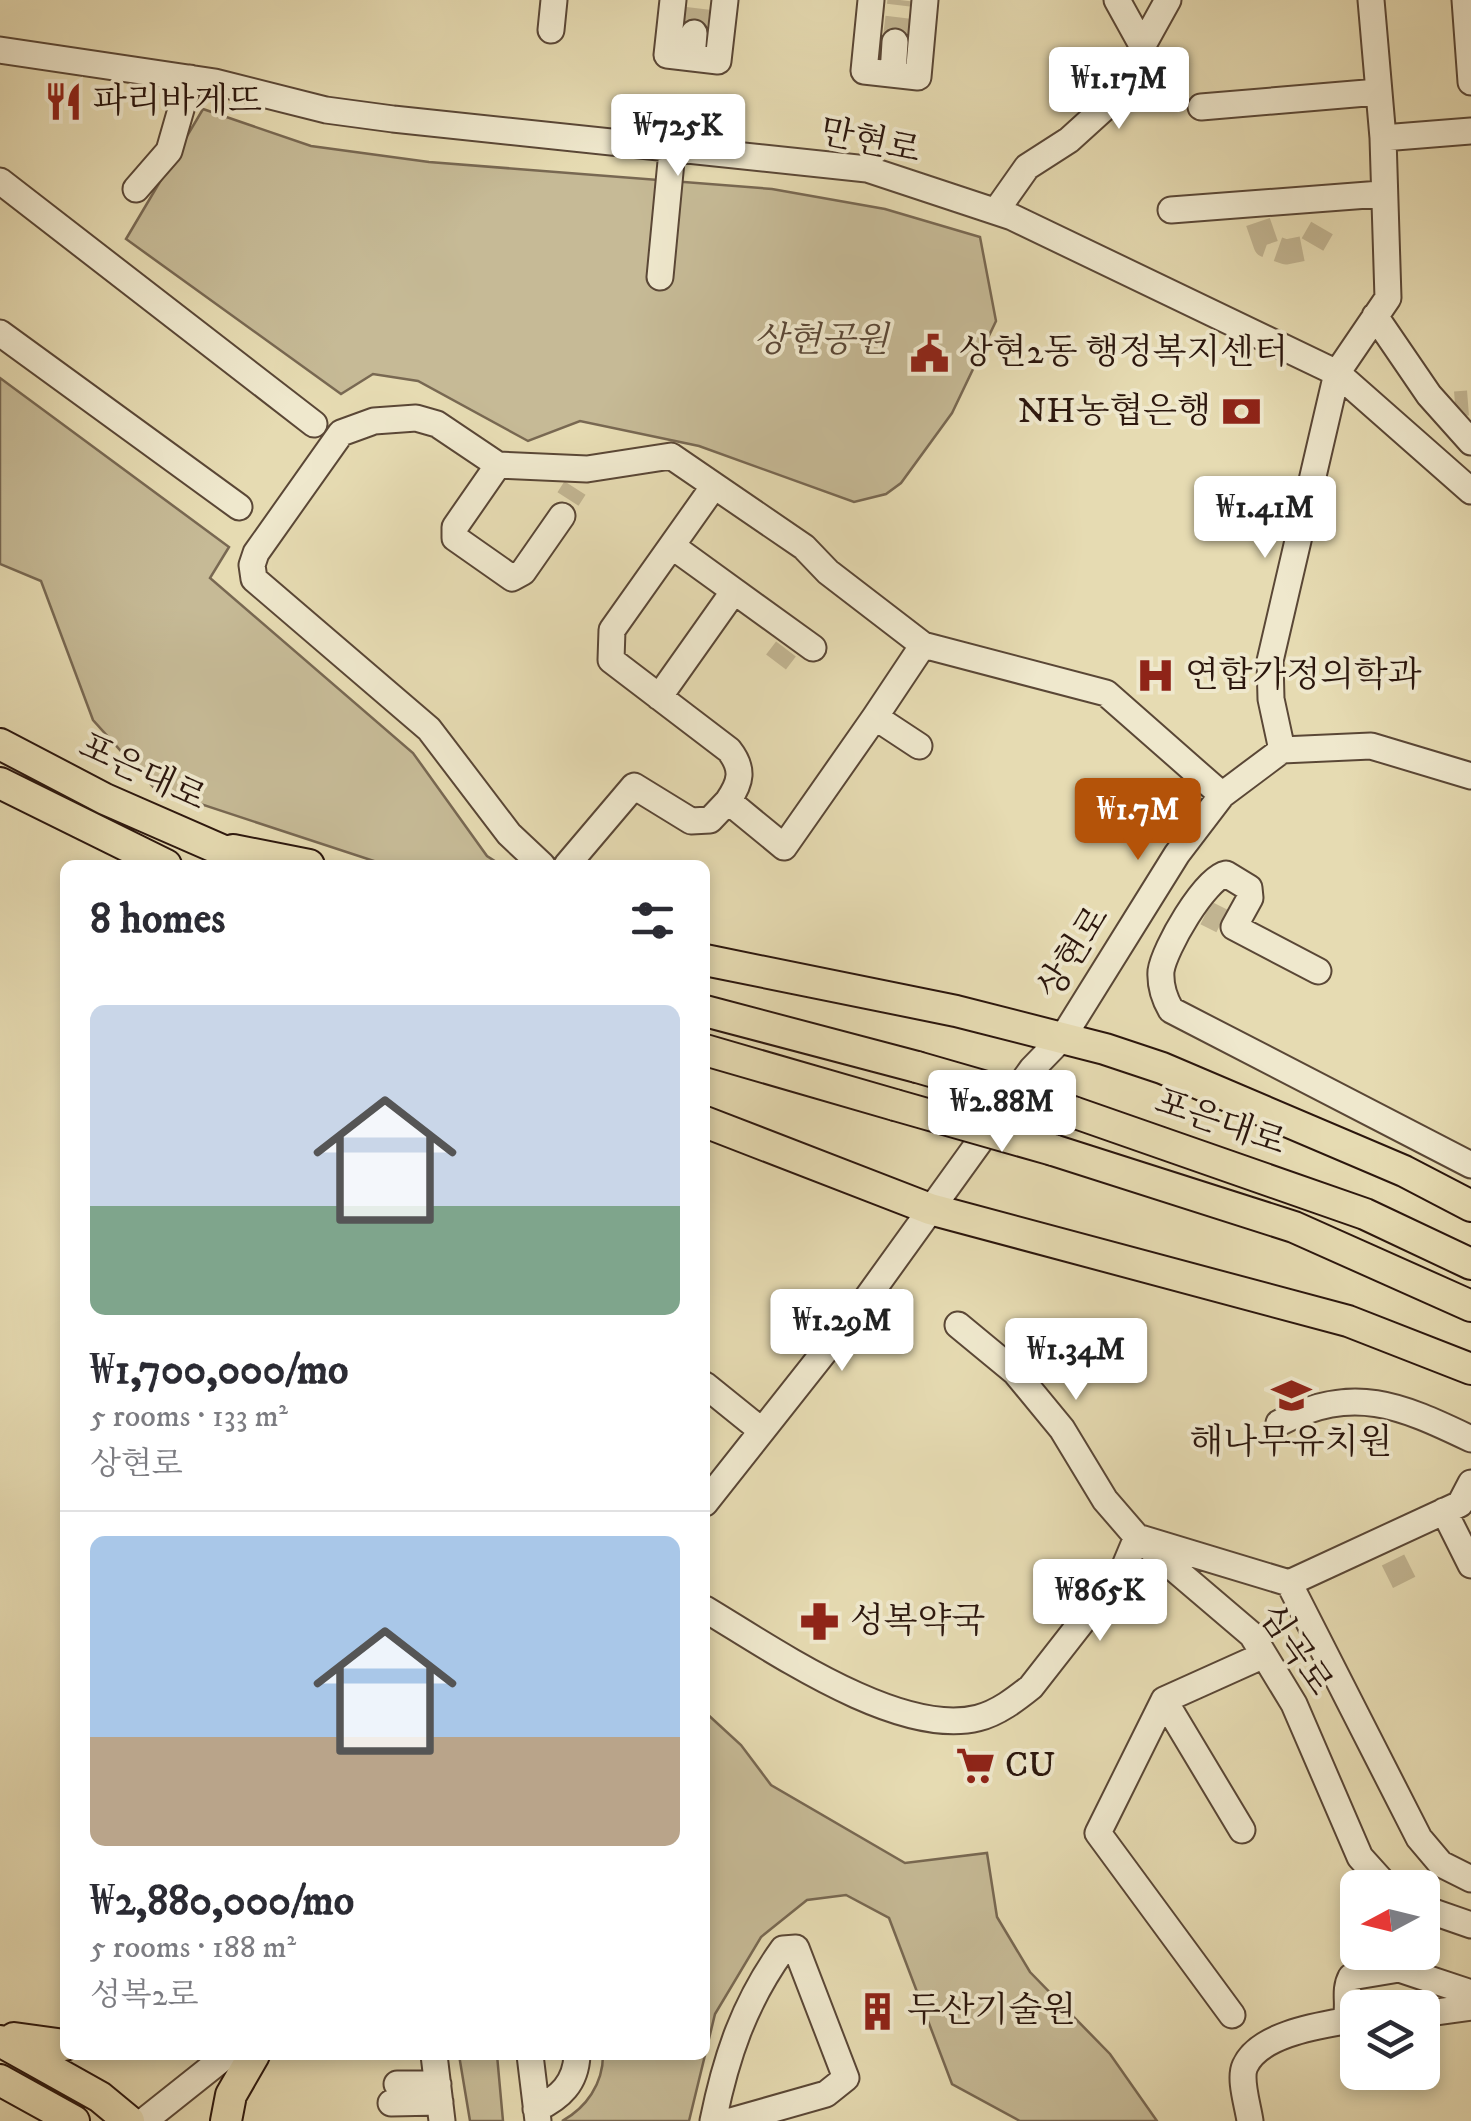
<!DOCTYPE html>
<meta charset="utf-8">
<style>
body{margin:0;font-family:"IM FELL DW Pica","Noto Serif KR",serif;background:#f2f2f3;color:#2b2b33;height:100vh;display:flex;flex-direction:column;font-size:38px;white-space:nowrap}
*{box-sizing:border-box;margin:0}
p{font-size:32px;color:#7c7c81}
.icon{flex:none;width:55px;height:55px;fill:none;stroke:currentColor;stroke-width:2;stroke-linecap:round;stroke-linejoin:round}
.map{position:relative;flex:1;overflow:hidden}
.side{position:absolute;left:60px;top:860px;width:650px;height:1200px;display:flex;flex-direction:column;background:#fff;border-radius:15px;box-shadow:0 5px 15px #0003}
.side>*{flex:none}
.needle{width:65px;rotate:263deg}
.controls{position:absolute;left:1340px;top:1870px;display:grid;gap:20px}
.controls a{display:grid;place-items:center;width:100px;height:100px;border-radius:15px;background:#fff;box-shadow:0 5px 15px #0003;font-size:50px}
.price{position:absolute;translate:-50% -85px;padding:0 22px;border-radius:10px;background:#fff;color:#222;font-size:32px;line-height:65px;filter:drop-shadow(0 2px 5px #0008)}
.price::after{content:'';position:absolute;left:50%;top:60px;width:30px;height:22px;margin-left:-15px;background:inherit;clip-path:polygon(0 0,100% 0,50% 100%)}
.price.current{background:#b45309;color:#fff}
ul{padding:0;list-style:none}
li{display:grid;align-content:center;gap:20px;height:530px;padding:0 30px}
li+li{border-top:2px solid #e1e1e2}
li span{display:grid;place-items:center;height:310px;border-radius:15px;color:#555}
li>.icon{margin-inline-start:auto}
span .icon{width:180px;height:180px;fill:#fffc;stroke-width:1}
li b{font-size:42px}
h2{display:flex;justify-content:space-between;align-items:center;height:120px;padding:0 30px;font-size:42px}
.map>svg:first-child{display:block}
.green{fill:#c6ba96;stroke:#786852;stroke-width:2.5}
.lines{fill:none;stroke-linecap:round;stroke-linejoin:round}
.minor-tunnel{stroke:#c1b491;stroke-width:25;stroke-dasharray:25 12;stroke-linecap:butt}
.minor-casing{stroke:#5a4736;stroke-width:29}
.major-casing{stroke:#2b160d;stroke-width:34}
.minor{stroke:#efe8cd;stroke-width:25}
.major{stroke:#e6dbb2;stroke-width:30}
.major-bridge-casing{stroke:#2b160d;stroke-width:34;stroke-linecap:butt}
.major-bridge{stroke:#e6dbb2;stroke-width:30}
.labels{text-anchor:middle;dominant-baseline:central;stroke-width:8;stroke-linejoin:round;paint-order:stroke}
.poi-label{font-size:35px;fill:#2b160d;stroke:#efe8cd;text-anchor:start}
.street-label{font-size:35px;fill:#2b160d;stroke:#efe8cd}
.park-label{font-size:35px;font-style:italic;fill:#5a4736;stroke:#efe8cd}
</style>
<div class="map">
<svg width="1471" height="2121" viewBox="0 0 1471 2121">
<rect width="100%" height="100%" fill="#e6dbb2"/>
<filter id="stains"><feTurbulence type="fractalNoise" baseFrequency=".002" numOctaves="4"/><feColorMatrix values="0 0 0 0 .2 0 0 0 0 .09 0 0 0 0 .02 0 0 0 .5 -.17"/></filter>
<radialGradient id="worn" r=".72"><stop offset=".6" stop-color="#630" stop-opacity="0"/><stop offset="1" stop-color="#630" stop-opacity=".3"/></radialGradient>
<path class="green" d="M 203,109 L 311,146 L 429,162 L 772,189 L 885,209 L 980,237 L 996,321 L 952,413 L 901,483 L 886,494 L 854,502 L 699,446 L 580,421 L 528,441 L 418,381 L 373,374 L 341,394 L 126,239 Z
M 0,378 L 229,547 L 210,578 L 413,753 L 487,856 L 501,865 L 386,865 L 155,789 L 93,720 L 41,581 L 0,564 Z
M 705,1712 L 741,1745 L 771,1785 L 905,1863 L 987,1853 L 997,1917 L 1030,1972 L 1110,2054 L 1157,2121 L 1020,2121 L 952,2084 L 889,1918 L 846,1895 L 807,1900 L 761,1937 L 715,2014 L 689,2121 L 562,2121 C 586,2108 603,2084 603,2055 L 705,2055 Z
M 459,2055 L 497,2055 L 503,2121 L 470,2121 Z"/>
<g class="lines">
<path class="minor-tunnel" d="M 694,33 L 698,0
M 895,42 L 900,0
M 1258,222 L 1266,245 L 1286,252 L 1311,247 L 1322,228
M 1455,404 L 1468,403
M 568,499 L 575,488
M 776,662 L 786,649
M 1206,913 L 1222,921
M 1393,1560 L 1408,1590"/>
<defs>
<path id="minor" d="M 673,0 L 667,55 L 718,61 L 725,0
M 871,0 L 864,71 L 918,77 L 925,0
M 1117,0 L 1143,47
M 1371,0 L 1383,138
M 1465,0 L 1471,82
M 551,30 L 554,0
M 0,50 L 215,82 L 326,110 L 393,119 L 867,169 L 1012,217 L 1337,373 L 1471,491
M 692,58 L 694,33
M 893,74 L 895,42
M 1201,107 L 1378,92
M 0,181 L 314,424
M 136,189 L 169,151 L 190,78
M 1171,210 L 1381,194
M 996,211 L 1027,167 L 1069,140 L 1112,101 L 1168,0
M 660,277 L 672,151
M 1375,316 L 1429,395 L 1471,442
M 0,333 L 239,507
M 498,465 L 455,527 L 455,538 L 512,578 L 523,572 L 562,516
M 714,486 L 612,630 L 611,660 L 729,750 C 744,769 741,782 728,801 L 784,847 L 875,717 L 919,746
M 672,546 L 813,648
M 659,697 L 734,591
M 875,717 L 923,645
M 1282,750 L 1271,699 L 1270,661 L 1337,373 L 1388,298 L 1383,138 L 1471,131
M 542,865 L 509,834 L 429,729 L 254,579 L 252,565 L 256,553 L 341,433 L 374,421 L 416,418 L 437,424 L 498,465 L 587,469 L 671,456 L 804,547 L 828,572 L 923,645 L 1106,693 L 1222,795
M 567,865 L 634,786 L 691,821 L 710,820 L 728,801
M 1318,971 L 1234,927 L 1250,898 L 1249,888 L 1226,874 C 1205,878 1164,949 1161,971 C 1160,986 1164,998 1171,1010 L 1471,1165
M 958,1325 L 1015,1372 L 1062,1429 L 1105,1500 L 1137,1537 L 1289,1583 L 1460,1504 L 1471,1483
M 705,1385 L 762,1431
M 1279,1423 C 1353,1384 1400,1405 1471,1439
M 705,1503 L 867,1298 L 1032,1069 L 1063,1037 L 1177,854 L 1222,795 L 1282,750 L 1371,746 L 1471,776
M 1444,1511 L 1471,1565
M 1289,1583 L 1419,1838 L 1441,1864 L 1471,1879
M 705,1609 C 772,1649 899,1738 978,1718 C 998,1713 1016,1699 1031,1687 L 1124,1568 L 1137,1537 L 1252,1635 L 1294,1704 L 1360,1857 L 1388,1888
M 1164,1700 L 1242,1830
M 1422,1908 L 1471,1925
M 1422,2014 L 1471,2007
M 1232,2015 L 1098,1833 L 1164,1700 L 1264,1655
M 434,2055 L 442,2121
M 530,2055 L 538,2121
M 397,2084 L 438,2084
M 391,2103 L 440,2102
M 536,2109 C 560,2098 576,2083 577,2055
M 144,2121 L 227,2055
M 713,2121 C 726,2057 744,2003 783,1949 L 796,1948 L 846,2078 L 826,2094 L 731,2121
M 1250,2121 C 1248,2106 1239,2079 1245,2066 C 1259,2035 1316,2026 1345,2021 C 1351,2006 1343,1992 1351,1977 L 1399,1969 L 1471,1993"/>
<path id="major" d="M 0,744 L 105,799 L 256,865
M 0,783 L 166,865
M 233,850 L 309,865
M 705,960 L 956,1011 L 1105,1049 L 1162,1068 L 1404,1171 L 1471,1206
M 705,1011 L 917,1067
M 705,1050 L 895,1105
M 1073,1112 L 1365,1214 L 1471,1264
M 705,1122 L 930,1209 L 1348,1321 L 1471,1369
M 1053,1150 L 1294,1227 L 1471,1306
M 14,2038 L 65,2045
M 0,2041 L 100,2097 L 129,2121
M 0,2080 L 74,2121
M 226,2121 L 231,2095 L 254,2055"/>
</defs>
<use href="#minor" class="minor-casing"/>
<use href="#major" class="major-casing"/>
<use href="#minor" class="minor"/>
<use href="#major" class="major"/>
<defs>
<path id="major-bridge" d="M 917,1067 L 1073,1112
M 895,1105 L 1053,1150"/>
</defs>
<use href="#major-bridge" class="major-bridge-casing"/>
<use href="#major-bridge" class="major-bridge"/>
</g>
<defs>
<symbol id="restaurant-bare" viewBox="-9 -9 18 18"><path d="M-5-6h1v4h1v-4h1v4h1v-4h1v5L-1.5 .5V6h-2V.5L-5-1ZM5-6V6H3V1.5H1.5Q1.5-4 5-6Z" fill="#8f2418" stroke="#efe8cd" stroke-width="2.5" paint-order="stroke"/></symbol>
<symbol id="civic-bare" viewBox="-9 -9 18 18"><path d="M-.6-6.5H3V-4.5H.6V-3L4-1V1h2V6H-6V1h2V-1L-.6-3ZM-1.2 2.5V6h2.4V2.5Z" fill="#8f2418" stroke="#efe8cd" stroke-width="2.5" paint-order="stroke"/></symbol>
<symbol id="bank-bare" viewBox="-9 -9 18 18"><path d="M-6-4H6V4H-6ZM0-2.3a2.3 2.3 0 1 0 0 4.6a2.3 2.3 0 1 0 0-4.6Z" fill="#8f2418" stroke="#efe8cd" stroke-width="2.5" paint-order="stroke"/></symbol>
<symbol id="hospital-bare" viewBox="-9 -9 18 18"><path d="M-5-5h3v3.5h4V-5h3V5h-3V1.5h-4V5h-3Z" fill="#8f2418" stroke="#efe8cd" stroke-width="2.5" paint-order="stroke"/></symbol>
<symbol id="school-bare" viewBox="-9 -9 18 18"><path d="M0-5L7-2L0 1L-7-2ZM-4 1L0 2.5L4 1V4Q0 6-4 4Z" fill="#8f2418" stroke="#efe8cd" stroke-width="2.5" paint-order="stroke"/></symbol>
<symbol id="pharmacy-bare" viewBox="-9 -9 18 18"><path d="M-2-6h4v4h4v4h-4v4h-4v-4h-4v-4h4Z" fill="#8f2418" stroke="#efe8cd" stroke-width="2.5" paint-order="stroke"/></symbol>
<symbol id="supermarket-bare" viewBox="-9 -9 18 18"><path d="M-6-5.5h2.5l.6 2H6L4.5 2H-2.5L-4.4-4H-6ZM-1.5 3.2a1.3 1.3 0 1 0 .1 0ZM3 3.2a1.3 1.3 0 1 0 .1 0Z" fill="#8f2418" stroke="#efe8cd" stroke-width="2.5" paint-order="stroke"/></symbol>
<symbol id="building-bare" viewBox="-9 -9 18 18"><path d="M-4-6H4V6H1V3H-1V6H-4ZM-2.5-4.3h1.7v1.8h-1.7ZM.8-4.3h1.7v1.8H.8ZM-2.5-1h1.7V.8h-1.7ZM.8-1h1.7V.8H.8Z" fill="#8f2418" stroke="#efe8cd" stroke-width="2.5" paint-order="stroke"/></symbol>
</defs>
<g fill-rule="evenodd">
<use href="#restaurant-bare" x="36" y="74" width="55" height="55"/>
<use href="#civic-bare" x="902" y="326" width="55" height="55"/>
<use href="#bank-bare" x="1214" y="384" width="55" height="55"/>
<use href="#hospital-bare" x="1128" y="648" width="55" height="55"/>
<use href="#school-bare" x="1264" y="1368" width="55" height="55"/>
<use href="#pharmacy-bare" x="792" y="1594" width="55" height="55"/>
<use href="#supermarket-bare" x="948" y="1738" width="55" height="55"/>
<use href="#building-bare" x="850" y="1984" width="55" height="55"/>
</g>
<g class="labels">
<g class="poi-label">
<text x="93" y="102">파리바게뜨</text>
<text x="959" y="353">상현2동 행정복지센터</text>
<text x="1211" y="412" text-anchor="end">NH농협은행</text>
<text x="1185" y="676">연합가정의학과</text>
<text x="1291" y="1443" text-anchor="middle">해나무유치원</text>
<text x="850" y="1622">성복약국</text>
<text x="1005" y="1766">CU</text>
<text x="907" y="2011">두산기술원</text>
</g>
<g class="street-label">
<text transform="translate(870 142) rotate(12)">만현로</text>
<text transform="translate(142 773) rotate(25)">포은대로</text>
<text transform="translate(1074 953) rotate(-58)">상현로</text>
<text transform="translate(1220 1123) rotate(19)">포은대로</text>
<text transform="translate(1295 1650) rotate(56)">심곡로</text>
</g>
<g class="park-label">
<text x="821" y="341">상현공원</text>
</g>
</g>
<rect width="100%" height="100%" filter="url(#stains)"/>
<rect width="100%" height="100%" fill="url(#worn)"/>
</svg>
<div class="controls">
<a><svg class="needle" viewBox="-14 -14 28 28"><path d="M0-13l5 13h-10z" fill="#e53935"/><path d="M0 13l5-13h-10z" fill="#7c7c81"/></svg></a>
<a><svg class="icon" aria-label="layers" viewBox="0 0 24 24"><path d="M12 4l9 5-9 5-9-5zM3 14l9 5 9-5"/></svg></a>
</div>
<b class="price" style="left:1119px;top:132px">₩1.17M</b>
<b class="price" style="left:678px;top:179px">₩725K</b>
<b class="price" style="left:1265px;top:561px">₩1.41M</b>
<b class="price current" style="left:1138px;top:863px">₩1.7M</b>
<b class="price" style="left:1002px;top:1155px">₩2.88M</b>
<b class="price" style="left:842px;top:1374px">₩1.29M</b>
<b class="price" style="left:1076px;top:1403px">₩1.34M</b>
<b class="price" style="left:1100px;top:1644px">₩865K</b>
<section class="side">
<h2>8 homes<svg class="icon" aria-label="filters" viewBox="0 0 24 24"><path d="M4 7h16M4 17h16"/><circle cx="9" cy="7" r="2"/><circle cx="15" cy="17" r="2"/></svg></h2>
<ul>
<li><span style="background:linear-gradient(#c9d6e8 65%,#7fa58c 0)"><svg class="icon" aria-label="home" viewBox="0 0 24 24"><path d="M3 11l9-7 9 7M6 9v11h12V9"/></svg></span><div><b>₩1,700,000/mo</b><p>5 rooms · 133 m²</p><p>상현로</p></div></li>
<li><span style="background:linear-gradient(#a9c7e8 65%,#b9a48a 0)"><svg class="icon" aria-label="home" viewBox="0 0 24 24"><path d="M3 11l9-7 9 7M6 9v11h12V9"/></svg></span><div><b>₩2,880,000/mo</b><p>5 rooms · 188 m²</p><p>성복2로</p></div></li>
</ul>
</section>
</div>
